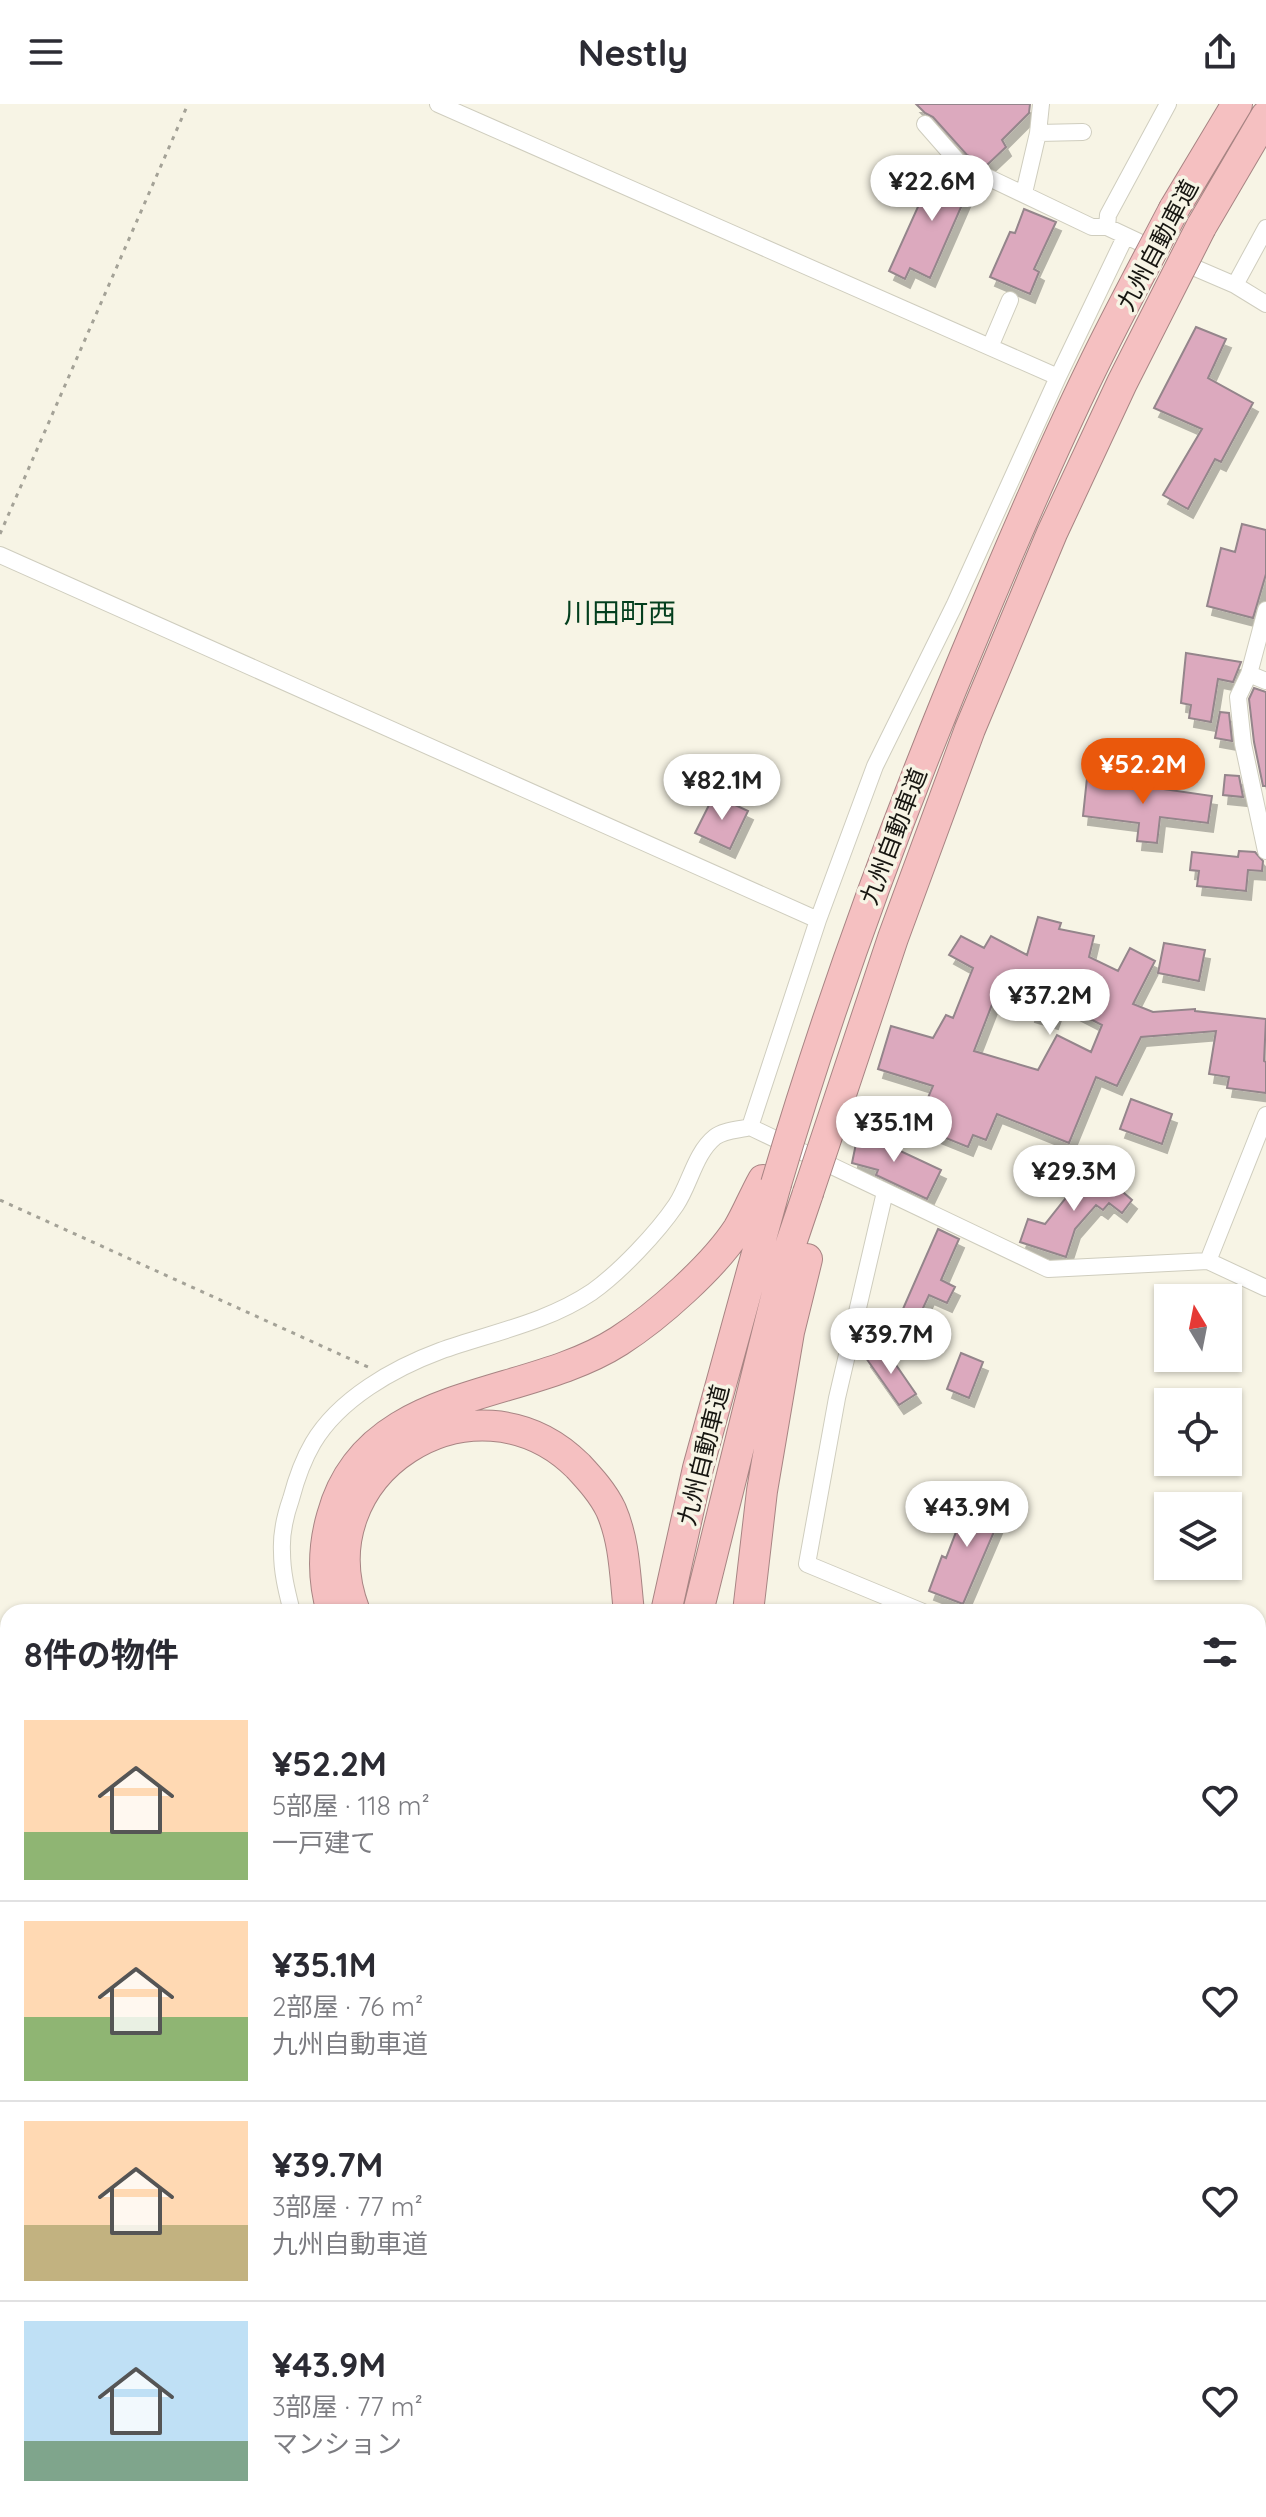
<!DOCTYPE html>
<html lang="ja">
<meta charset="utf-8">
<style>
body{margin:0;font-family:Quicksand,"Noto Sans JP",sans-serif;background:#f7f7f7;color:#2b2b33;height:100vh;display:flex;flex-direction:column;font-size:30px;white-space:nowrap}
*{box-sizing:border-box;margin:0}
p{font-size:26px;color:#7c7c81}
.icon{flex:none;width:44px;height:44px;fill:none;stroke:currentColor;stroke-width:2;stroke-linecap:round;stroke-linejoin:round}
.map{position:relative;flex:1;overflow:hidden}
.panel{position:absolute;left:0px;top:1500px;width:1266px;height:914px;display:flex;flex-direction:column;background:#fff;border-radius:24px 24px 0 0;box-shadow:0 2px 6px #0004}
.panel>*{flex:none}
.needle{width:52px;rotate:350deg}
.buttons{position:absolute;left:1154px;top:1180px;display:grid;gap:16px}
.buttons a{display:grid;place-items:center;width:88px;height:88px;border-radius:0px;background:#fff;box-shadow:0 2px 6px #0004;font-size:40px}
.price{position:absolute;translate:-50% -68px;padding:0 18px;border-radius:28px;background:#fff;color:#222;font-size:26px;line-height:52px;filter:drop-shadow(0 2px 4px #0008)}
.price::after{content:'';position:absolute;left:50%;top:48px;width:24px;height:18px;margin-left:-12px;background:inherit;clip-path:polygon(0 0,100% 0,50% 100%)}
.price.active{background:#ea580c;color:#fff}
ul{padding:0;list-style:none}
li{display:flex;align-items:center;gap:24px;height:200px;padding:0 24px}
li+li{border-top:2px solid #e1e1e2}
li span{display:grid;place-items:center;flex:none;width:224px;height:160px;border-radius:0px;color:#555}
li>.icon{margin-inline-start:auto}
span .icon{width:96px;height:96px;fill:#fffc;stroke-width:1}
li b{font-size:34px}
h2{display:flex;justify-content:space-between;align-items:center;height:96px;padding:0 24px;font-size:34px}
header{display:flex;justify-content:space-between;align-items:center;height:104px;padding:0 24px;background:#fff;font-size:36px;font-weight:800}
.map>svg:first-child{display:block}
.building{fill:#dca9be;stroke:#94858b;stroke-width:2;fill-rule:evenodd;filter:url(#shadow)}
.lines{fill:none;stroke-linecap:round;stroke-linejoin:round}
.minor-casing{stroke:#cfcdbe;stroke-width:18}
.motorway-casing{stroke:#a78483;stroke-width:32}
.path{stroke:#a4a297;stroke-width:3;stroke-dasharray:4 6;stroke-linecap:butt}
.minor{stroke:#fff;stroke-width:16}
.motorway{stroke:#f5c0c1;stroke-width:30}
.motorway-bridge-casing{stroke:#a78483;stroke-width:32;stroke-linecap:butt}
.motorway-bridge{stroke:#f5c0c1;stroke-width:30}
.labels{text-anchor:middle;dominant-baseline:central;stroke-width:7;stroke-linejoin:round;paint-order:stroke}
.street-label{font-size:24px;fill:#171611;stroke:#f7f4e5}
.quarter-label{font-size:28px;fill:#043f1e;stroke:#f7f4e5}
</style>
<header><svg class="icon" aria-label="menu" viewBox="0 0 24 24"><path d="M4 6h16M4 12h16M4 18h16"/></svg>Nestly<svg class="icon" aria-label="share" viewBox="0 0 24 24"><path d="M12 15V3M7 8l5-5 5 5M5 13v7h14v-7"/></svg></header>
<div class="map">
<svg width="1266" height="2413" viewBox="0 0 1266 2413">
<defs>
<filter id="shadow"><feDropShadow dx="5" dy="9" stdDeviation="0" flood-color="#0004"/></filter>
</defs>
<rect width="100%" height="100%" fill="#f7f4e5"/>
<path class="building" d="M 916,0 L 1030,0 L 1029,9 L 1002,36 L 1006,43 L 987,61 L 967,51 L 933,13 L 925,9 Z
M 940,54 L 955,70 L 972,78 L 930,174 L 910,164 L 905,175 L 889,167 Z
M 1024,105 L 1056,118 L 1034,165 L 1039,168 L 1030,190 L 990,173 L 1010,128 L 1015,129 Z
M 1196,223 L 1226,235 L 1208,274 L 1253,299 L 1221,358 L 1215,355 L 1188,405 L 1163,391 L 1202,325 L 1154,304 Z
M 1242,420 L 1266,426 L 1266,470 L 1253,514 L 1207,502 L 1221,444 L 1235,448 Z
M 1186,549 L 1241,558 L 1233,578 L 1218,575 L 1211,618 L 1189,614 L 1191,601 L 1181,599 Z
M 1254,584 L 1266,588 L 1266,682 L 1263,682 L 1254,638 L 1249,595 Z
M 1220,608 L 1229,609 L 1232,637 L 1215,634 Z
M 1225,671 L 1239,672 L 1243,693 L 1223,691 Z
M 1087,674 L 1212,692 L 1208,719 L 1160,713 L 1157,739 L 1137,737 L 1139,719 L 1083,712 Z
M 714,691 L 748,707 L 730,745 L 695,729 Z
M 1239,747 L 1255,748 L 1263,757 L 1262,767 L 1248,766 L 1246,787 L 1197,782 L 1199,767 L 1190,766 L 1192,748 L 1238,753 Z
M 1038,813 L 1061,819 L 1059,825 L 1094,832 L 1089,853 L 1118,867 L 1130,844 L 1155,857 L 1133,900 L 1153,908 L 1195,905 L 1195,907 L 1266,915 L 1264,957 L 1266,958 L 1266,989 L 1227,984 L 1229,973 L 1209,970 L 1216,927 L 1141,933 L 1117,982 L 1096,973 L 1069,1039 L 997,1010 L 986,1036 L 973,1031 L 968,1043 L 916,1022 L 933,982 L 878,965 L 891,922 L 933,934 L 946,911 L 953,914 L 973,864 L 949,851 L 961,832 L 984,844 L 991,832 L 1027,851 ZM 998,885 L 1033,899 L 1030,909 L 1053,916 L 1059,899 L 1102,921 L 1091,948 L 1057,931 L 1038,966 L 974,947 Z
M 1164,839 L 1205,846 L 1199,877 L 1158,869 Z
M 1131,995 L 1172,1010 L 1162,1040 L 1120,1025 Z
M 859,1025 L 882,1030 L 881,1038 L 941,1066 L 927,1095 L 876,1071 L 878,1066 L 852,1059 Z
M 1092,1061 L 1132,1096 L 1122,1109 L 1109,1099 L 1103,1106 L 1096,1101 L 1075,1125 L 1066,1153 L 1020,1138 L 1028,1115 L 1045,1120 Z
M 938,1125 L 959,1135 L 941,1176 L 955,1183 L 947,1199 L 929,1191 L 908,1237 L 892,1230 Z
M 883,1242 L 916,1290 L 899,1301 L 866,1254 Z
M 961,1249 L 983,1258 L 969,1294 L 947,1285 Z
M 971,1389 L 1005,1402 L 963,1500 L 929,1487 L 942,1452 L 946,1454 Z"/>
<g class="lines">
<defs>
<path id="minor" d="M 438,0 L 1058,273
M 925,20 L 960,60 L 1092,123 L 1107,123
M 1038,29 L 1083,28
M 1024,89 L 1038,29 L 1041,0
M 1158,147 L 1107,123 L 1108,111 L 1168,0
M 1179,157 L 1235,181 L 1266,200
M 1235,181 L 1266,124
M 990,243 L 1010,196
M 0,451 L 818,816
M 1266,506 L 1249,570 L 1238,593 L 1243,640 L 1266,747
M 1249,570 L 1266,577
M 750,1023 L 818,816 L 875,662 L 955,500 L 1058,273 L 1125,133
M 885,1088 L 837,1294 L 807,1460 L 923,1508
M 1208,1157 L 1266,1011
M 292,1508 C 287,1488 282,1469 282,1448 C 281,1430 285,1412 291,1395 C 296,1376 303,1356 313,1339 C 339,1295 394,1264 440,1247 C 490,1229 546,1219 592,1188 C 620,1168 657,1129 676,1101 C 690,1080 695,1049 715,1033 C 724,1026 739,1026 750,1023 L 1048,1165 L 1208,1157 L 1266,1184
M 1258,1663 L 1266,1667
M 1258,2076 L 1266,2080
M 1258,2309 L 1266,2313
M 134,2413 L 138,2406
M 658,2413 L 658,2406
M 979,2413 L 982,2406"/>
<path id="motorway" d="M 1174,105 L 1237,0
M 1201,123 L 1266,12
M 332,1508 C 323,1477 323,1443 332,1412 C 367,1281 524,1298 619,1237 C 658,1212 713,1163 738,1125 C 747,1110 754,1092 763,1076
M 355,1508 C 301,1369 474,1259 578,1362 C 590,1375 603,1389 611,1406 C 625,1438 625,1474 629,1508
M 666,1508 L 698,1364 L 776,1080
M 698,1508 L 785,1157 L 808,1089
M 748,1508 L 762,1387 L 789,1228 L 807,1155
M 1258,1973 L 1266,1978
M 1258,2000 L 1266,2004
M 551,2413 L 552,2406
M 584,2413 L 585,2406"/>
</defs>
<use href="#minor" class="minor-casing"/>
<use href="#motorway" class="motorway-casing"/>
<path class="path" d="M 0,430 L 188,0
M 0,1096 L 368,1263
M 0,1747 L 8,1750
M 0,2396 L 8,2399
M 23,2406 L 39,2413
M 481,2413 L 481,2406"/>
<use href="#minor" class="minor"/>
<use href="#motorway" class="motorway"/>
<defs>
<path id="motorway-bridge" d="M 776,1080 C 833,887 902,701 980,516 C 1015,432 1051,348 1091,266 C 1117,212 1146,159 1174,105
M 808,1089 L 893,834 L 970,625 L 1052,429 L 1122,279 L 1201,123"/>
</defs>
<use href="#motorway-bridge" class="motorway-bridge-casing"/>
<use href="#motorway-bridge" class="motorway-bridge"/>
</g>
<g class="labels">
<g class="street-label">
<text transform="translate(1157 141) rotate(-62)">九州自動車道</text>
<text transform="translate(893 732) rotate(-69)">九州自動車道</text>
<text transform="translate(703 1351) rotate(-76)">九州自動車道</text>
</g>
<g class="quarter-label">
<text x="620" y="508">川田町西</text>
</g>
</g>
</svg>
<div class="buttons">
<a><svg class="needle" viewBox="-14 -14 28 28"><path d="M0-13l5 13h-10z" fill="#e53935"/><path d="M0 13l5-13h-10z" fill="#7c7c81"/></svg></a>
<a><svg class="icon" aria-label="locate" viewBox="0 0 24 24"><circle cx="12" cy="12" r="6"/><path d="M12 2v4M12 18v4M2 12h4M18 12h4"/></svg></a>
<a><svg class="icon" aria-label="layers" viewBox="0 0 24 24"><path d="M12 4l9 5-9 5-9-5zM3 14l9 5 9-5"/></svg></a>
</div>
<b class="price" style="left:932px;top:119px">¥22.6M</b>
<b class="price active" style="left:1143px;top:702px">¥52.2M</b>
<b class="price" style="left:722px;top:718px">¥82.1M</b>
<b class="price" style="left:1050px;top:933px">¥37.2M</b>
<b class="price" style="left:894px;top:1060px">¥35.1M</b>
<b class="price" style="left:1074px;top:1109px">¥29.3M</b>
<b class="price" style="left:891px;top:1272px">¥39.7M</b>
<b class="price" style="left:967px;top:1445px">¥43.9M</b>
<section class="panel">
<h2>8件の物件<svg class="icon" aria-label="filters" viewBox="0 0 24 24"><path d="M4 7h16M4 17h16"/><circle cx="9" cy="7" r="2"/><circle cx="15" cy="17" r="2"/></svg></h2>
<ul>
<li><span style="background:linear-gradient(#ffd9b3 70%,#8fb573 0)"><svg class="icon" aria-label="home" viewBox="0 0 24 24"><path d="M3 11l9-7 9 7M6 9v11h12V9"/></svg></span><div><b>¥52.2M</b><p>5部屋 · 118 m²</p><p>一戸建て</p></div><svg class="icon" aria-label="heart" viewBox="0 0 24 24"><path d="M12 20l-8-8c-3-5 5-10 8-4 3-6 11-1 8 4z"/></svg></li>
<li><span style="background:linear-gradient(#ffd9b3 60%,#8fb573 0)"><svg class="icon" aria-label="home" viewBox="0 0 24 24"><path d="M3 11l9-7 9 7M6 9v11h12V9"/></svg></span><div><b>¥35.1M</b><p>2部屋 · 76 m²</p><p>九州自動車道</p></div><svg class="icon" aria-label="heart" viewBox="0 0 24 24"><path d="M12 20l-8-8c-3-5 5-10 8-4 3-6 11-1 8 4z"/></svg></li>
<li><span style="background:linear-gradient(#ffd9b3 65%,#c2b280 0)"><svg class="icon" aria-label="home" viewBox="0 0 24 24"><path d="M3 11l9-7 9 7M6 9v11h12V9"/></svg></span><div><b>¥39.7M</b><p>3部屋 · 77 m²</p><p>九州自動車道</p></div><svg class="icon" aria-label="heart" viewBox="0 0 24 24"><path d="M12 20l-8-8c-3-5 5-10 8-4 3-6 11-1 8 4z"/></svg></li>
<li><span style="background:linear-gradient(#bfe0f5 75%,#7fa58c 0)"><svg class="icon" aria-label="home" viewBox="0 0 24 24"><path d="M3 11l9-7 9 7M6 9v11h12V9"/></svg></span><div><b>¥43.9M</b><p>3部屋 · 77 m²</p><p>マンション</p></div><svg class="icon" aria-label="heart" viewBox="0 0 24 24"><path d="M12 20l-8-8c-3-5 5-10 8-4 3-6 11-1 8 4z"/></svg></li>
</ul>
</section>
</div>
